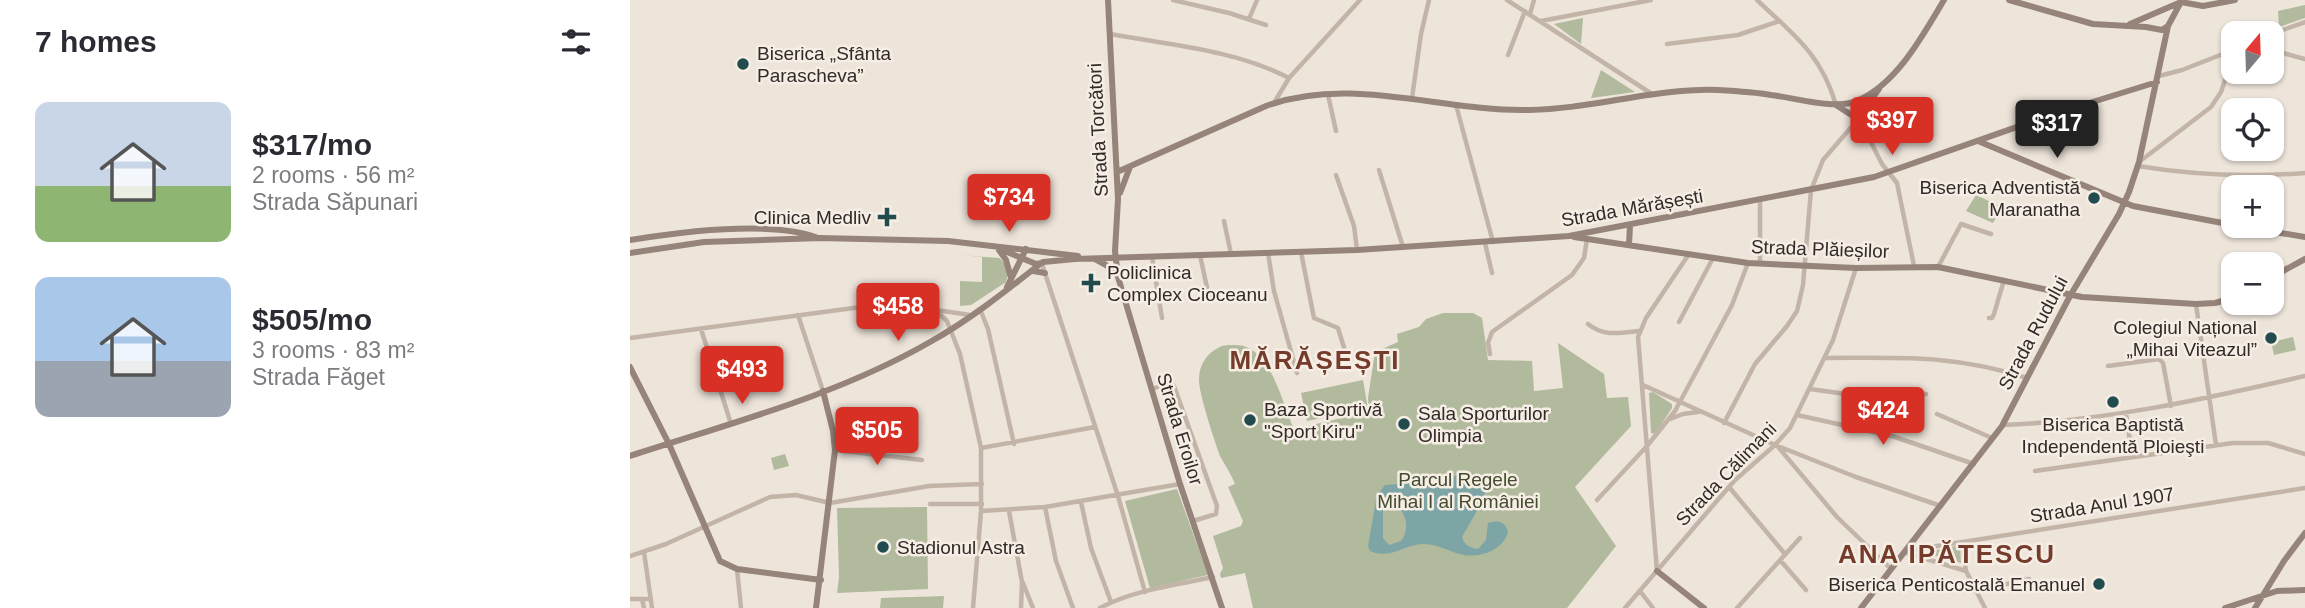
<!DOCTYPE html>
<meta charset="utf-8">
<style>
body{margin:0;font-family:Arial,sans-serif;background:#f2f2f3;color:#2b2b33;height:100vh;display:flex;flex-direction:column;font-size:26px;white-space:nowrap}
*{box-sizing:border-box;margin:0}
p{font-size:23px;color:#7c7c81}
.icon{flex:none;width:38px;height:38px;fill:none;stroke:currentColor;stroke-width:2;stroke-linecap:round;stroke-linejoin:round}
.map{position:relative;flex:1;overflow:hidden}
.details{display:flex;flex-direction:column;background:#fff;width:630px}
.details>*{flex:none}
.needle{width:46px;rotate:19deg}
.buttons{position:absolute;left:1591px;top:21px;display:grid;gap:14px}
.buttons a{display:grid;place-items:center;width:63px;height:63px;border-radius:14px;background:#fff;box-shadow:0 2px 5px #0004;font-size:35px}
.price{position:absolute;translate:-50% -60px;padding:0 16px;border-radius:7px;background:#d93025;color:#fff;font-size:23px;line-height:46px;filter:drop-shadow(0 2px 4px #0008)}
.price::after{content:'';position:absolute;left:50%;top:42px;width:21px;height:16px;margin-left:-10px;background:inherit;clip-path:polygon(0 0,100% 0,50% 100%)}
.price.selected{background:#222;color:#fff}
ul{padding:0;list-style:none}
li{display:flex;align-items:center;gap:21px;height:175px;padding:0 35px}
li span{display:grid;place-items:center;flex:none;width:196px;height:140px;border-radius:14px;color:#555}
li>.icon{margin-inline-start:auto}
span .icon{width:84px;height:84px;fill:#fffc;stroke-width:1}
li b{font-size:30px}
h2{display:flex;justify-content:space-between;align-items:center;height:84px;padding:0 35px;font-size:30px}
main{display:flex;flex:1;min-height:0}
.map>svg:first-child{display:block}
.green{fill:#b1ba9c}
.water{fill:#7da5a6;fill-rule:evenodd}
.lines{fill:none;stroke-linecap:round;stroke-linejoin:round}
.street{stroke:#c3b4a8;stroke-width:4.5}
.secondary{stroke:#96837a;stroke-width:6}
.poi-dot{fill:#224b4d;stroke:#f6eee5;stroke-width:2.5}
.labels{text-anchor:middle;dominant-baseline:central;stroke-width:5;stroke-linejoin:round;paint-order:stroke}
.poi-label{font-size:19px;fill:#312a27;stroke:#f6eee5;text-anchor:start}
.street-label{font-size:19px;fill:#312a27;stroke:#f6eee5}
.park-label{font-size:19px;fill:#424c2e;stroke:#f6eee5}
.district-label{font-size:26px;font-weight:bold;letter-spacing:2px;fill:#753b2b;stroke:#f6eee5}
</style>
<main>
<section class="details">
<h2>7 homes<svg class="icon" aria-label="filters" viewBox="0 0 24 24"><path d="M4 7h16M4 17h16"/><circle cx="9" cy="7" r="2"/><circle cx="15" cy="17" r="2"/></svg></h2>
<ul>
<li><span style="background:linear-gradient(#c9d6e8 60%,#8fb573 0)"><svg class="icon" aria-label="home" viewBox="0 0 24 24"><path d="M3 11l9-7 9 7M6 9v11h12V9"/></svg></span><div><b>$317/mo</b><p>2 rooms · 56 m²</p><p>Strada Săpunari</p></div></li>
<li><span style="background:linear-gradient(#a9c7e8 60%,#9aa5b1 0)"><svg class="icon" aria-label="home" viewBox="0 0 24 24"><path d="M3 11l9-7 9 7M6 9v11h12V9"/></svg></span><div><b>$505/mo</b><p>3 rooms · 83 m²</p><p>Strada Făget</p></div></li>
</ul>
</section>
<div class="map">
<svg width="1675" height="608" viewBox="0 0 1675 608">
<rect width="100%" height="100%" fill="#ede4da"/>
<path class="green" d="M 1675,5 L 1675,18 L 1649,27 L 1648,11 Z
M 953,18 L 951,44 L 924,24 Z
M 971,70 L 1005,92 L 961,98 Z
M 1346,195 L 1372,207 L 1363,223 L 1336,211 Z
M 330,255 L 369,258 C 377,264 379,273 376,282 L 341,305 L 330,306 L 330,281 L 352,282 L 352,257 Z
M 813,313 L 843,313 L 852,318 L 858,360 L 902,361 L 904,391 L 933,388 L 928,343 L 974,374 L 977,398 L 998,397 L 1001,426 L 945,487 L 986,546 L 937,608 L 623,608 L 615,573 L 591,578 L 590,574 L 593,568 L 583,536 L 611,526 L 613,521 L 598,487 L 605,484 C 601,474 595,465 590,456 C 585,443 568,391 569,379 C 569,366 576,354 588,348 C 592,345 598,345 603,345 C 641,343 651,402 664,429 L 739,412 L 738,398 L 745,352 L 768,342 L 767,334 L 789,327 L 796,319 Z
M 1663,337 L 1666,350 L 1644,355 L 1641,342 Z
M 733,380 L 738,409 L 677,421 L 671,393 Z
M 1023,392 L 1042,404 L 1042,408 L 1025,434 L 1021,433 L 1019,393 Z
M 155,454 L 159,466 L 144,470 L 141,458 Z
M 547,489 L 578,575 L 520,588 L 495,501 Z
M 297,507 L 298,589 L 207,593 L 209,577 L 207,508 Z
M 1330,545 L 1331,563 L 1302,555 L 1302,551 Z
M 314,596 L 313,608 L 250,608 L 251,598 Z"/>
<path class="water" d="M 835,473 C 845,474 853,473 859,482 L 851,504 L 832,537 C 834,545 840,548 848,549 L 856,540 L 858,523 C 868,520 875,521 878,532 C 873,550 851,558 834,555 C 819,552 809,544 792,544 C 774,545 759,560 740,551 L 738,546 L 747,495 L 755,485 L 804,482 ZM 758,507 L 770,509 C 778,518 778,532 771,541 L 759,545 L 753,538 L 753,509 Z"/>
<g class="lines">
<path class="street" d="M 543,0 L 599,13 L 636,25
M 877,0 L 1022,94
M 1127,0 C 1164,35 1191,54 1206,105
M 900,14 L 904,0
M 619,19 L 627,0
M 911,21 L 1021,0
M 480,34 C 540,45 605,50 659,78
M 1642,34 L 1675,22
M 1643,34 L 1646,50
M 1037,44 L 1108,35 L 1150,21
M 1642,50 L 1675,59
M 878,55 L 895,11
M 1529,76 L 1552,70 L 1603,50
M 698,95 L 706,131
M 782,98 L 791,34 L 799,0
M 644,103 L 659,78 L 730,0
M 826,105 L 863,242
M 1228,117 L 1252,164 L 1267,183 L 1284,266
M 1509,162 L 1581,107 L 1591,92 L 1603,57
M 1508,166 C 1562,175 1620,177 1675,173
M 749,170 L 773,247
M 706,175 L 724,226 L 727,250
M 1130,201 L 1130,264
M 594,221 L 601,254
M 855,243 L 862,273
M 671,252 L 684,318 L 708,328 L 719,364
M 638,253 L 644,291 L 667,373
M 570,255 L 579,297
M 522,257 L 532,318
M 412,264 L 488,496 L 515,592
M 1308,267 L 1331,224 L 1361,234
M 1566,304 L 1586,445
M 350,309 L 358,329 L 384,444
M 306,311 L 317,321 L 330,354 L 351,448 L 351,511 L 343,608
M 168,315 L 193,391
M 1359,318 L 1362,318 L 1364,314 L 1374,280
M 1049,322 L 1083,258
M 958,324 C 974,337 990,333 1009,331
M 71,329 L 101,424
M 0,338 L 231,307 L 300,309 L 340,315
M 860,354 L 858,343 L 862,332 L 942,275 L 954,258 L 957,239
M 1195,358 C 1269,358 1324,354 1397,378
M 1478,366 L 1529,359 L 1533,363 L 1541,406
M 1013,385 L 1145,445 L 1226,477 L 1311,506
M 522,389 L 539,383 L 544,386 L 587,506 L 586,514 L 563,521
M 1180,389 L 1216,394 L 1296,394
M 1496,413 L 1502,456
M 1307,414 L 1362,438
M 1167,415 L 1262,436 L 1344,464
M 1040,419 L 1053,414 L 1068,412
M 1094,423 L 1125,364 L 1157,326 L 1167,311 L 1173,285 L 1181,190 L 1193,160 L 1223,125 L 1225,117
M 1373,425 C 1475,421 1575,399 1675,376
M 351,448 L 465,427
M 1149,448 L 1207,517 L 1261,569
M 205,450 L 292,460
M 1405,471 L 1603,443 L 1638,443 L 1675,454
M 1099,487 L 1155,554
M 967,500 L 1017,446 L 1045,411 L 1102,305 L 1118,263
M 451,502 L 461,548 L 481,602
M 300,504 L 352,504
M 415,507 L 426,561 L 443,608
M 351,511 L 415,507 L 550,484
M 379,511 L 392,582 L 391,608
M 1332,543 L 1336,571 L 1355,608
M 1275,551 L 1675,488
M 14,552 L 22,608
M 1277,553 L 1336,571
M 0,556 L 36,544 L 140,497 L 166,495 L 200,503 L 299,486 L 352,484
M 1150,560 L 1176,590
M 107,569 L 111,608
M 1027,571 L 1008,337 L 1016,318 L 1059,254
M 393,583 L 403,608
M 1010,591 L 1023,608
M 1345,591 L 1399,579
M 0,599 L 21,599
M 12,599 L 14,608
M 470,608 C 503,590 546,585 583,577
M 995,608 L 1104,481 L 1145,445 L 1160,428 L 1203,340 L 1226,268
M 1107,608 L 1170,538"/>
<path class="secondary" d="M 478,0 L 488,199 L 485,251 L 488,277 L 550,484 L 592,608
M 1379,0 L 1463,24 L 1516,27 L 1532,30 L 1538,26
M 1551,2 L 1573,6 L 1605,0
M 1500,24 L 1551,2
M 1206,105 L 1223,116 L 1228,117 L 1249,89
M 1348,141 L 1503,206 L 1603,225
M 487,172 L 636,106 C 722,75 811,112 899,110 C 962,109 1024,88 1088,90 C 1106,91 1124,92 1141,95 C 1166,98 1207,111 1229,100 C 1268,82 1293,35 1314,0
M 490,193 L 500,167
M 1609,226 L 1675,237
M 944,237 L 1118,263 L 1226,268 L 1308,267 L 1452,297 L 1566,304 L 1585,303 L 1603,298
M 0,240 C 50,232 142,220 188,238
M 999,245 L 1000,225
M 370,249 L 406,264 L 412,263
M 369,250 L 376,260 L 381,278
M 0,253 L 74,242 L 190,238 L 318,241 L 448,256
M 465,259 L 476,265 L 487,275
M 413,262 L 445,259 L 727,250 L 939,236 L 1244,177 L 1427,113 L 1527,82
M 403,271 L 415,273
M 1642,277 L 1675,259
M 377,287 L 396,249
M 0,367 L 39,444 L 90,561 L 107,569 L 191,580
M 0,456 C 101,423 208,395 300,342 C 338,321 376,291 410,264
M 1027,571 L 1074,608
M 186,608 L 205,450 L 203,431 L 193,391
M 1231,608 L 1372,426 L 1440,296 L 1489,214 L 1499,192 L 1509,162 L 1538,26 L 1552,0
M 1595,608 L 1647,591 L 1675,590
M 1625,608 L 1654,561 L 1675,533"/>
</g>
<g class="poi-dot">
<circle cx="113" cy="64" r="7"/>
<circle cx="1464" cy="198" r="7"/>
<path d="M253.5 206.5h7v7h7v7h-7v7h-7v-7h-7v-7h7z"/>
<path d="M457.5 272.5h7v7h7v7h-7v7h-7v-7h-7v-7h7z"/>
<circle cx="1641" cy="338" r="7"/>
<circle cx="1483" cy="402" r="7"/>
<circle cx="620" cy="420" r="7"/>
<circle cx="774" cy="424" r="7"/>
<circle cx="253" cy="547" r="7"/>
<circle cx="1469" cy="584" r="7"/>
</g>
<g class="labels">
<g class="poi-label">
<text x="127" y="53">Biserica „Sfânta<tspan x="127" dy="22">Parascheva”</tspan></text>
<text x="1450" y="187" text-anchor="end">Biserica Adventistă<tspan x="1450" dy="22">Maranatha</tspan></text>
<text x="241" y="217" text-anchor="end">Clinica Medliv</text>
<text x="477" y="272">Policlinica<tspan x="477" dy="22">Complex Cioceanu</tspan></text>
<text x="1627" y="327" text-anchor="end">Colegiul Național<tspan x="1627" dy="22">„Mihai Viteazul”</tspan></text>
<text x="634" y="409">Baza Sportivă<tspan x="634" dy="22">"Sport Kiru"</tspan></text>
<text x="788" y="413">Sala Sporturilor<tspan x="788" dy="22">Olimpia</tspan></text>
<text x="1483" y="424" text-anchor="middle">Biserica Baptistă<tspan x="1483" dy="22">Independentă Ploieşti</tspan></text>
<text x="267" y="547">Stadionul Astra</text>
<text x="1455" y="584" text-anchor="end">Biserica Penticostală Emanuel</text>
</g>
<g class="street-label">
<text transform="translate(468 130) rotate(-93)">Strada Torcători</text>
<text transform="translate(1002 208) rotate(-10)">Strada Mărășești</text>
<text transform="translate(1190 249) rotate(2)">Strada Plăieșilor</text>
<text transform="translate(1403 333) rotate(-62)">Strada Rudului</text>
<text transform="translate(550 429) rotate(73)">Strada Eroilor</text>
<text transform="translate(1096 474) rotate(-46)">Strada Călimani</text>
<text transform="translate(1472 505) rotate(-9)">Strada Anul 1907</text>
</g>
<g class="park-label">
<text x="828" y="479">Parcul Regele<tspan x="828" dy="22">Mihai I al României</tspan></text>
</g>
<g class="district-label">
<text x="685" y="360">MĂRĂȘEȘTI</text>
<text x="1317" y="554">ANA IPĂTESCU</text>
</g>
</g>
</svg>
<div class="buttons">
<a><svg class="needle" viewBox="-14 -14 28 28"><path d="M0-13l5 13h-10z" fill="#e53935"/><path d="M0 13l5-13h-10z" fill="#7c7c81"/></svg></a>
<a><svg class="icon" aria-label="locate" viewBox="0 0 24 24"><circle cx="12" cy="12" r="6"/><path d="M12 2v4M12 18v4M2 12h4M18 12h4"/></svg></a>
<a>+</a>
<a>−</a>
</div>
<b class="price" style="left:1262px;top:157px">$397</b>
<b class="price selected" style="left:1427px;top:160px">$317</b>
<b class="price" style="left:379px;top:234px">$734</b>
<b class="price" style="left:268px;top:343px">$458</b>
<b class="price" style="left:112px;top:406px">$493</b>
<b class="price" style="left:1253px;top:447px">$424</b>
<b class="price" style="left:247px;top:467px">$505</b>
</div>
</main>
